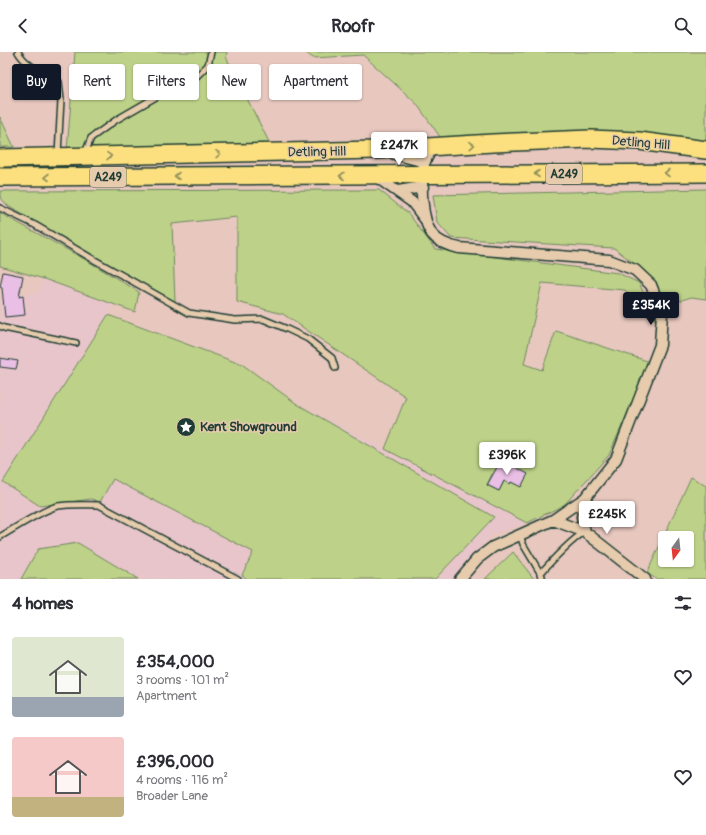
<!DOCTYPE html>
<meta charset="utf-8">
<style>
body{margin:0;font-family:Pangolin,sans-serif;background:#f7f7f7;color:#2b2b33;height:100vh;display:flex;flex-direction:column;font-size:15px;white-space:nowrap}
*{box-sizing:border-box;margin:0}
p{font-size:13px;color:#7c7c81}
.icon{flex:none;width:22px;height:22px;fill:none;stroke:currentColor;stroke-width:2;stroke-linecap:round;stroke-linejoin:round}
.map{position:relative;height:527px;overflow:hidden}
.side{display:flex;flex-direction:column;background:#fff;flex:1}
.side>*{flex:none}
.top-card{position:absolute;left:12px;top:12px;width:400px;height:36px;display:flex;gap:8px}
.needle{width:26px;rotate:195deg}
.fabs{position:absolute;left:658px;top:479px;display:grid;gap:8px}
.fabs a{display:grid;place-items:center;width:36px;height:36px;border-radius:4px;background:#fff;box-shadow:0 1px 3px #0004;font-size:20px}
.price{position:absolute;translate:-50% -34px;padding:0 9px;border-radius:4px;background:#fff;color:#222;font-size:13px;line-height:26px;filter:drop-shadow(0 1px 2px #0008)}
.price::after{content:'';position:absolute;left:50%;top:24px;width:12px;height:9px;margin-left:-6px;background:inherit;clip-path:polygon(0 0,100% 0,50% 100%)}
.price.active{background:#111827;color:#fff}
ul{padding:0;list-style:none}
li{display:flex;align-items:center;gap:12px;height:100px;padding:0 12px}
li span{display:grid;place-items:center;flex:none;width:112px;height:80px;border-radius:4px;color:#555}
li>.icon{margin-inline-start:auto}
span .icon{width:48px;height:48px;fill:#fffc;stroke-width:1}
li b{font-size:17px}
h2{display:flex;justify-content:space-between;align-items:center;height:48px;padding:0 12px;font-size:17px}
.chip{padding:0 14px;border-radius:4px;background:#fff;box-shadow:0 1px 3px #0004;font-size:14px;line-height:36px}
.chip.active{background:#111827;color:#fff}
header{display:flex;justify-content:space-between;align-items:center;height:52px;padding:0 12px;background:#fff;font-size:18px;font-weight:800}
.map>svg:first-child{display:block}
.built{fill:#e8c5ca}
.green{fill:#bdd288;stroke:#6e885e;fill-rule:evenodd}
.building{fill:#eabfe5;stroke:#1f3d34}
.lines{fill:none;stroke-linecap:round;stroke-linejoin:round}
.service-casing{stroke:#1f3d34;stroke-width:8}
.minor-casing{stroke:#1f3d34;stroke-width:13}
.trunk-casing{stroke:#1f3d34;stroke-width:20}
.service{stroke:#e6cbad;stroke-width:5}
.minor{stroke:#e6cbad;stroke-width:10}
.trunk{stroke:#fce080;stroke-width:17}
.oneway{stroke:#8e8e5a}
.labels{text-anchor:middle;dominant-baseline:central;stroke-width:3;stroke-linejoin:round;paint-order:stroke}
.shield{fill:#e6cbad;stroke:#5b6858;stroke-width:1}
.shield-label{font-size:12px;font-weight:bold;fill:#1f3d34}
.street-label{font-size:13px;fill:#1f3d34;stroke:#e6cbad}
.poi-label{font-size:13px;font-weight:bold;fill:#1f3d34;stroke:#e6cbad;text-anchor:start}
</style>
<header><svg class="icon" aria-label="back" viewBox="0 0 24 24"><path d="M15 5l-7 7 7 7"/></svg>Roofr<svg class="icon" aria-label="search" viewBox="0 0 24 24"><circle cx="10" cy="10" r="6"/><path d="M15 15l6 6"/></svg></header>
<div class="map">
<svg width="706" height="527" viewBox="0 0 706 527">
<rect width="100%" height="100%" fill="#e7c7be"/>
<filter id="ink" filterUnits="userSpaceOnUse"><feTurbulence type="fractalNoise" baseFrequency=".025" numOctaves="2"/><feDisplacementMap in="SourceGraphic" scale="8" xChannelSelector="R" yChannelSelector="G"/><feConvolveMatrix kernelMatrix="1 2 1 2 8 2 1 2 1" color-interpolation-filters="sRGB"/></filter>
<g filter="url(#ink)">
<path class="built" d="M 44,227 L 114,252 L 108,263 L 249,327 L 527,471 L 492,482 L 454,527 L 0,527 L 0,245 L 38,241 Z"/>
<path class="green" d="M 75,0 L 227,0 L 226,5 L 270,92 L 67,98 Z
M 305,0 L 706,0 L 706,92 L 443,89 L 416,51 L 363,3 L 313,6 Z
M 0,65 L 14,95 L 0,95 Z
M 706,137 L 706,247 L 691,245 L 667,253 L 648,222 L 614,196 L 451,186 L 437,170 L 433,143 Z
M 379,138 L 408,161 L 435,197 L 618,221 L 639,231 L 657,270 L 625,238 L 542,231 L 524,312 L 542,318 L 556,279 L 650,310 L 609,403 L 564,453 L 527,471 L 385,397 L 406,345 L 283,262 L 237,250 L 237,165 L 172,172 L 175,250 L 8,154 L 0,145 L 0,139 ZM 501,410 L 505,412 L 506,411 L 527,422 L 521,434 L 511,430 L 510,432 L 507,430 L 506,426 L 499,439 L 487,433 L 492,422 L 498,425 L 496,418 Z
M 0,161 L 86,208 L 139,240 L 135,260 L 44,227 L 0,214 Z
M 108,263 L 243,313 L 297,352 L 494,465 L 435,527 L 247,527 L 242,523 L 253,500 L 113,427 L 100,450 L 91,447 L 40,454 L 3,430 Z
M 691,425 L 706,434 L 706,527 L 656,527 L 647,521 ZM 665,486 L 687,486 L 687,508 L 665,508 Z
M 78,491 L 138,527 L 21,527 L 38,497 Z
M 513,500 L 534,527 L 485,527 Z"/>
<path class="building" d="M 3,220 L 23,224 L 19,245 L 23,244 L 25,263 L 5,265 L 2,236 L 0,235 Z
M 0,306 L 18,309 L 16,317 L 0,315 Z
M 500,410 L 505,412 L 506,410 L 528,422 L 521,435 L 511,430 L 510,432 L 504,429 L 499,439 L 487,433 Z"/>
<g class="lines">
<defs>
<path id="service" d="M 18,0 C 26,14 45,22 59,30 L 61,48 L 58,102
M 85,101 L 91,86 L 116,68 L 168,38 L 197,24 L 208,13 L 211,0
M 0,156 L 35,173 L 91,206 L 189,261 L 235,268 L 263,267 L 287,277 L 308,287 L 332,306 L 335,316
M 0,274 L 4,276 L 76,291
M 520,483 L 523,492 L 542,524
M 0,485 C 13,477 44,457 58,454 C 72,452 85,453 99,453 L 238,527
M 542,527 L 540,522 C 554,506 567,492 584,480"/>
<path id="minor" d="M 433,95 C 430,100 426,106 424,112 C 420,130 421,167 432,182 C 439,191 449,194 459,196 L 609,208 L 635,218 L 651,233 L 662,261 L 660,293 L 616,407 L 585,446 L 553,468 L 493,495 L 477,507 L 460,527
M 394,102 L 425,110
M 375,124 L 412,150 L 424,166
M 398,139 L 423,135
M 585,446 L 582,465 L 585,480
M 553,468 L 585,480 L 645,527"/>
<path id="trunk" d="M 0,106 L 378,98 L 493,91 L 590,87 L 639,89 L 706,98
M 0,125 L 706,121"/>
</defs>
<use href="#service" class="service-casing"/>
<use href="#minor" class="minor-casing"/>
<use href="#trunk" class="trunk-casing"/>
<use href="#service" class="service"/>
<use href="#minor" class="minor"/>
<use href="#trunk" class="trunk"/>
</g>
<defs><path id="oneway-chevron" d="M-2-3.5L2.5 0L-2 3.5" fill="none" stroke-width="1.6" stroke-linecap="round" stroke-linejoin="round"/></defs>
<g class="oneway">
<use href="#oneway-chevron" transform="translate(472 93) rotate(-4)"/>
<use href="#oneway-chevron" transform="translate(218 102) rotate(-1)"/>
<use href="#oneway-chevron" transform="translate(109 104) rotate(-1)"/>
<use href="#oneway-chevron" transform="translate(667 121) rotate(180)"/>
<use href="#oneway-chevron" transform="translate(537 122) rotate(180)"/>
<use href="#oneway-chevron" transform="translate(177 124) rotate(180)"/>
<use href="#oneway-chevron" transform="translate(342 124) rotate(180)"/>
<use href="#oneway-chevron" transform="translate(47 125) rotate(180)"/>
</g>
</g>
<defs>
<symbol id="sight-disc" viewBox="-11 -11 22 22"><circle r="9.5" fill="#1f3d34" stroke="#e6cbad"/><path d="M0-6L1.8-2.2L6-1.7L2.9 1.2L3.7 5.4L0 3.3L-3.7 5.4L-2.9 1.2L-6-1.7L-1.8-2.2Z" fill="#fff"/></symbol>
</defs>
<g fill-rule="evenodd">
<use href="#sight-disc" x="175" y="364" width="22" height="22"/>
</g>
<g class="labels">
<g class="shield">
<rect x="546" y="112" width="36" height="20" rx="3"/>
<rect x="90" y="115" width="36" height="20" rx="3"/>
</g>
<g class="shield-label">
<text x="564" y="122">A249</text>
<text x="108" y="125">A249</text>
</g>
<g class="street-label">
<text transform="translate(641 91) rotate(5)">Detling Hill</text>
<text transform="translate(317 100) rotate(-1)">Detling Hill</text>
</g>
<g class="poi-label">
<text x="200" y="375">Kent Showground</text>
</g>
</g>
</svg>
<div class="fabs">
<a><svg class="needle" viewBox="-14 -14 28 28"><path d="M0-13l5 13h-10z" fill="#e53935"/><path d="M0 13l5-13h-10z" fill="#7c7c81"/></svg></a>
</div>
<b class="price" style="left:399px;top:114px">£247K</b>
<b class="price active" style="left:651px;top:274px">£354K</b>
<b class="price" style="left:507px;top:424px">£396K</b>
<b class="price" style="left:607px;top:483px">£245K</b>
<div class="top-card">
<a class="chip active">Buy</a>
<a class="chip">Rent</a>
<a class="chip">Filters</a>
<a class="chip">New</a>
<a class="chip">Apartment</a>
</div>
</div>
<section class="side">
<h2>4 homes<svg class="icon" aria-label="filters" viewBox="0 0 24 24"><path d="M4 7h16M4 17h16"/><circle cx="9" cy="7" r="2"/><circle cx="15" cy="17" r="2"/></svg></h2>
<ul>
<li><span style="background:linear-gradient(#dfe7d0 75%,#9aa5b1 0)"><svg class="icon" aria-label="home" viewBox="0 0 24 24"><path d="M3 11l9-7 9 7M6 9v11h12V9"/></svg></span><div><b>£354,000</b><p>3 rooms · 101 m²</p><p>Apartment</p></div><svg class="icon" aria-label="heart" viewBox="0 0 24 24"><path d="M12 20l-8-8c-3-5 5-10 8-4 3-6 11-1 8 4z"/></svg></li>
<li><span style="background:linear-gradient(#f6c9c9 75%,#c2b280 0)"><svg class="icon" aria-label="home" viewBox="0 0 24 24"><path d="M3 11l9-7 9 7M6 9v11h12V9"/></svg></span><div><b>£396,000</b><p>4 rooms · 116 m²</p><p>Broader Lane</p></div><svg class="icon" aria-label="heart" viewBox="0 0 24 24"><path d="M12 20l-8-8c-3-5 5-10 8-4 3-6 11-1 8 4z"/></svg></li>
</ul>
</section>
